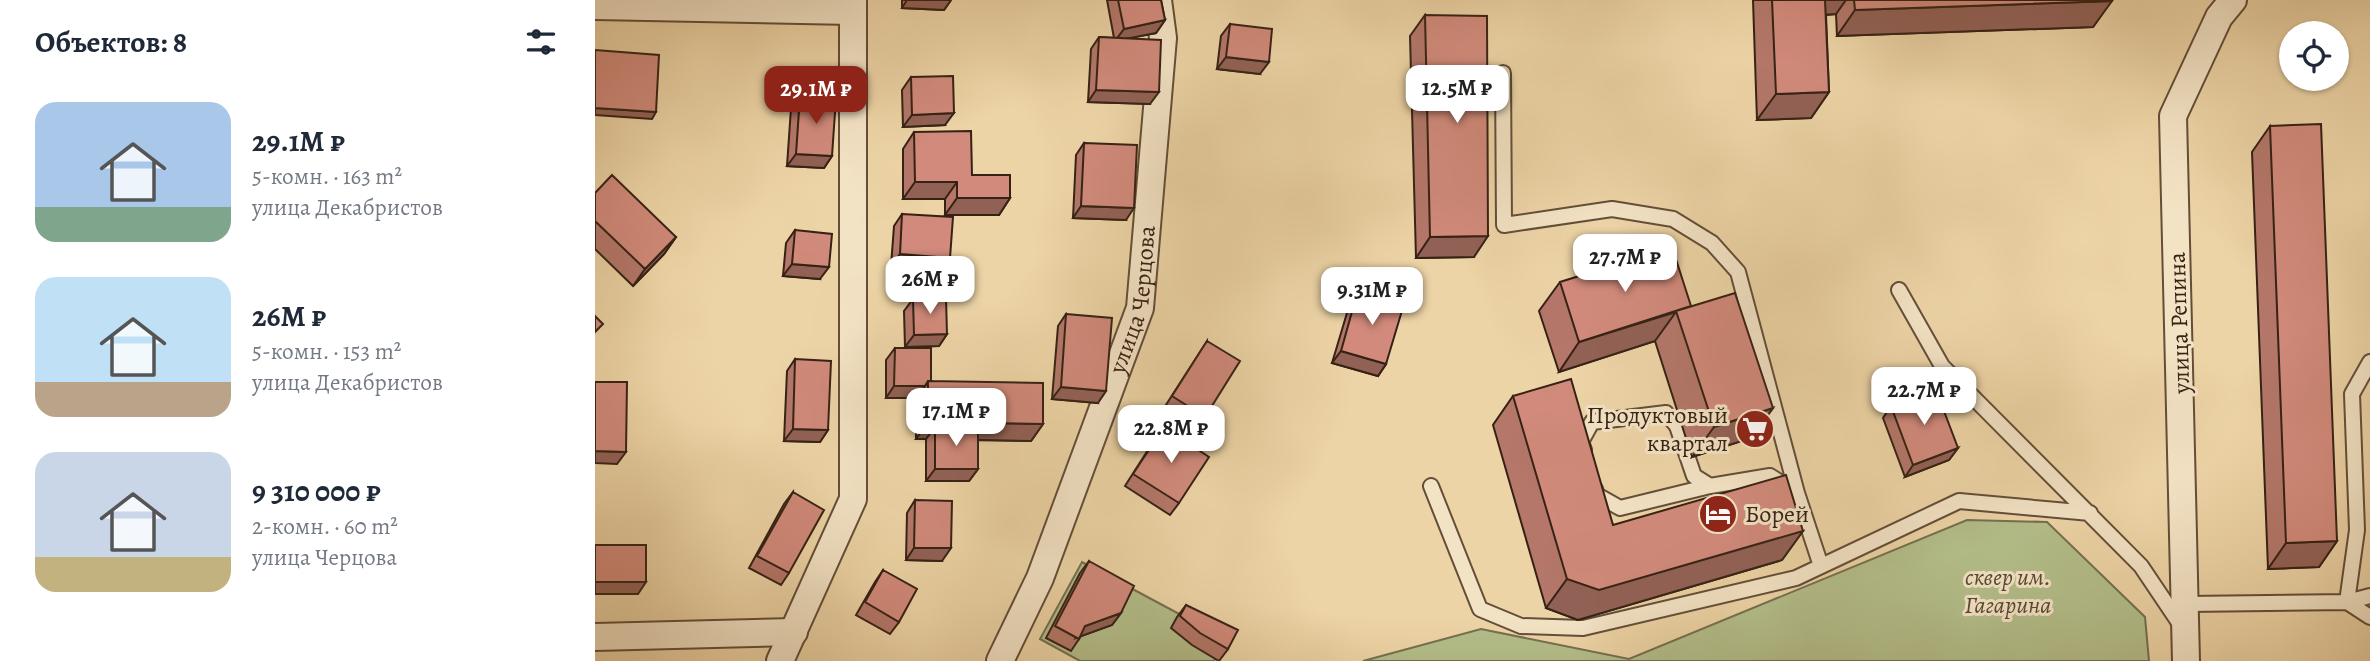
<!DOCTYPE html>
<html lang="ru">
<meta charset="utf-8">
<style>
body{margin:0;font-family:Alegreya,serif;background:#f2f2f3;color:#1f2937;height:100vh;display:flex;flex-direction:column;font-size:26px;white-space:nowrap}
*{box-sizing:border-box;margin:0}
p{font-size:23px;color:#747a83}
.icon{flex:none;width:38px;height:38px;fill:none;stroke:currentColor;stroke-width:2;stroke-linecap:round;stroke-linejoin:round}
.map{position:relative;flex:1;overflow:hidden}
.panel{display:flex;flex-direction:column;background:#fff;width:595px}
.panel>*{flex:none}
.fabs{position:absolute;left:1684px;top:21px;display:grid;gap:14px}
.fabs a{display:grid;place-items:center;width:70px;height:70px;border-radius:50%;background:#fff;box-shadow:0 2px 5px #0004;font-size:35px}
.price{position:absolute;translate:-50% -60px;padding:0 16px;border-radius:14px;background:#fff;color:#222;font-size:23px;line-height:46px;filter:drop-shadow(0 2px 4px #0008)}
.price::after{content:'';position:absolute;left:50%;top:42px;width:21px;height:16px;margin-left:-10px;background:inherit;clip-path:polygon(0 0,100% 0,50% 100%)}
.price.current{background:#8f2418;color:#fff}
ul{padding:0;list-style:none}
li{display:flex;align-items:center;gap:21px;height:175px;padding:0 35px}
li span{display:grid;place-items:center;flex:none;width:196px;height:140px;border-radius:21px;color:#555}
li>.icon{margin-inline-start:auto}
span .icon{width:84px;height:84px;fill:#fffc;stroke-width:1}
li b{font-size:30px}
h2{display:flex;justify-content:space-between;align-items:center;height:84px;padding:0 35px;font-size:30px}
main{display:flex;flex:1;min-height:0}
.map>svg:first-child{display:block}
.green{fill:#b3be8a;stroke:#747050;stroke-width:2}
.lines{fill:none;stroke-linecap:round;stroke-linejoin:round}
.service-casing{stroke:#644e39;stroke-width:18}
.minor-casing{stroke:#644e39;stroke-width:30}
.service{stroke:#f3e3c5;stroke-width:14}
.minor{stroke:#f3e3c5;stroke-width:26}
.wall{fill:#b4776a;stroke:#362215;stroke-width:2}
.shaded-wall{fill:#926156;stroke:#362215;stroke-width:2}
.building{fill:#d18a7b;stroke:#362215;stroke-width:2}
.labels{text-anchor:middle;dominant-baseline:central;stroke-width:6;stroke-linejoin:round;paint-order:stroke}
.street-label{font-size:24px;fill:#362215;stroke:#f3e3c5}
.poi-label{font-size:24px;fill:#362215;stroke:#f3e3c5;text-anchor:end}
.park-label{font-size:24px;font-style:italic;fill:#554932;stroke:#f3e3c5}
</style>
<main>
<section class="panel">
<h2>Объектов: 8<svg class="icon" aria-label="filters" viewBox="0 0 24 24"><path d="M4 7h16M4 17h16"/><circle cx="9" cy="7" r="2"/><circle cx="15" cy="17" r="2"/></svg></h2>
<ul>
<li><span style="background:linear-gradient(#a9c7e8 75%,#7fa58c 0)"><svg class="icon" aria-label="home" viewBox="0 0 24 24"><path d="M3 11l9-7 9 7M6 9v11h12V9"/></svg></span><div><b>29.1M ₽</b><p>5-комн. · 163 m²</p><p>улица Декабристов</p></div></li>
<li><span style="background:linear-gradient(#bfe0f5 75%,#b9a48a 0)"><svg class="icon" aria-label="home" viewBox="0 0 24 24"><path d="M3 11l9-7 9 7M6 9v11h12V9"/></svg></span><div><b>26M ₽</b><p>5-комн. · 153 m²</p><p>улица Декабристов</p></div></li>
<li><span style="background:linear-gradient(#c9d6e8 75%,#c2b280 0)"><svg class="icon" aria-label="home" viewBox="0 0 24 24"><path d="M3 11l9-7 9 7M6 9v11h12V9"/></svg></span><div><b>9 310 000 ₽</b><p>2-комн. · 60 m²</p><p>улица Черцова</p></div></li>
</ul>
</section>
<div class="map">
<svg width="1775" height="661" viewBox="0 0 1775 661">
<rect width="100%" height="100%" fill="#edd4a6"/>
<filter id="stains"><feTurbulence type="fractalNoise" baseFrequency=".00286" numOctaves="4"/><feColorMatrix values="0 0 0 0 .2 0 0 0 0 .09 0 0 0 0 .02 0 0 0 .5 -.17"/></filter>
<radialGradient id="worn" r=".72"><stop offset=".6" stop-color="#630" stop-opacity="0"/><stop offset="1" stop-color="#630" stop-opacity=".3"/></radialGradient>
<path class="green" d="M 1372,520 L 1452,522 L 1550,617 L 1554,661 L 768,661 L 886,629 L 1034,659 Z
M 487,562 L 631,639 L 619,661 L 485,661 L 445,639 Z"/>
<g class="lines">
<defs>
<path id="service" d="M 908,73 L 909,225 L 1017,209 L 1078,219 L 1117,243 L 1143,272 L 1202,493
M 1304,290 L 1347,366 L 1546,566 L 1587,627
M 1775,362 L 1757,394 L 1762,530 L 1752,602 L 1775,596
M 989,450 L 986,442 L 997,422 L 1071,413 L 1082,426 L 1099,476 L 1115,486 L 1175,476 L 1202,493 L 1226,566
M 836,486 L 885,609 L 926,626 L 988,628 L 1201,578 L 1364,501 L 1495,513
M 1000,489 L 1002,495 L 1025,508 L 1115,486
M 1592,604 L 1752,602 L 1775,617"/>
<g id="minor">
<path d="M 0,6 L 257,11"/>
<path d="M 0,637 L 199,632"/>
<path d="M 185,661 L 258,499 L 258,0"/>
<path id="s1" d="M 405,661 L 445,578 L 545,308 L 568,38 L 563,0"/>
<path d="M 1591,661 L 1578,116 L 1624,17 L 1638,0"/>
</g>
</defs>
<use href="#service" class="service-casing"/>
<use href="#minor" class="minor-casing"/>
<use href="#service" class="service"/>
<use href="#minor" class="minor"/>
</g>
<path class="wall" d="M 307,0 L 356,0 L 349,10 L 307,8 Z
M 512,0 L 566,0 L 570,20 L 561,33 L 533,38 L 555,104 L 493,102 L 496,49 L 504,37 L 519,38 Z
M 1158,0 L 1517,0 L 1498,27 L 1242,36 L 1241,14 L 1231,15 L 1234,92 L 1216,118 L 1162,120 Z
M 830,15 L 879,257 L 821,258 L 815,36 Z
M 635,24 L 665,74 L 622,69 L 626,36 Z
M 316,77 L 350,125 L 308,127 L 307,90 Z
M 205,96 L 237,156 L 229,168 L 192,166 L 196,108 Z
M 1675,126 L 1742,541 L 1724,567 L 1673,569 L 1657,152 Z
M 319,132 L 377,175 L 415,198 L 404,215 L 350,215 L 350,199 L 308,199 L 308,149 Z
M 489,143 L 531,220 L 478,218 L 481,155 Z
M 0,193 L 81,237 L 69,254 L 38,286 L 0,249 Z
M 307,214 L 347,270 L 296,266 L 299,226 Z
M 200,230 L 225,279 L 188,276 L 191,243 Z
M 965,282 L 1096,306 L 1178,408 L 1156,438 L 1097,457 L 1060,341 L 964,372 L 944,311 Z
M 763,290 L 791,364 L 783,376 L 737,363 L 755,303 Z
M 318,299 L 352,334 L 344,346 L 310,347 L 309,311 Z
M 471,314 L 503,403 L 457,399 L 463,326 Z
M 612,341 L 610,417 L 601,429 L 569,408 Z
M 300,348 L 336,381 L 448,424 L 436,441 L 383,440 L 383,469 L 374,481 L 331,481 L 331,439 L 321,439 L 321,398 L 291,398 L 291,360 Z
M 200,359 L 233,430 L 225,442 L 189,441 L 192,371 Z
M 918,396 L 1018,525 L 1208,531 L 1187,560 L 983,620 L 951,608 L 898,425 Z
M 1296,406 L 1363,448 L 1354,460 L 1310,477 L 1288,418 Z
M 560,439 L 584,503 L 575,515 L 530,486 Z
M 198,492 L 194,573 L 186,585 L 154,568 L 189,504 Z
M 320,500 L 347,561 L 311,560 L 312,513 Z
M 494,561 L 526,613 L 517,625 L 486,636 L 476,651 L 451,638 L 485,573 Z
M 288,570 L 304,622 L 295,634 L 261,615 L 280,582 Z
M 591,605 L 633,649 L 624,661 L 597,645 L 576,628 L 582,617 Z"/>
<path class="shaded-wall" d="M 312,0 L 356,0 L 349,10 L 307,8 Z
M 1223,0 L 1251,0 L 1241,14 L 1212,16 Z
M 1517,1 L 1498,27 L 1242,36 L 1260,10 Z
M 570,20 L 561,33 L 520,41 L 529,29 Z
M 631,57 L 674,62 L 665,74 L 622,69 Z
M 501,90 L 564,92 L 555,104 L 493,102 Z
M 1234,92 L 1216,118 L 1162,120 L 1181,94 Z
M 0,108 L 61,112 L 57,119 L 0,115 Z
M 359,113 L 350,125 L 308,127 L 317,115 Z
M 201,154 L 237,156 L 229,168 L 192,166 Z
M 320,182 L 362,182 L 350,199 L 308,199 Z
M 362,198 L 415,198 L 404,215 L 350,215 Z
M 486,206 L 539,208 L 531,220 L 478,218 Z
M 893,236 L 879,257 L 821,258 L 835,237 Z
M 81,237 L 69,254 L 38,286 L 50,269 Z
M 305,254 L 355,258 L 347,270 L 296,266 Z
M 197,264 L 234,267 L 225,279 L 188,276 Z
M 1081,312 L 1060,341 L 964,372 L 984,342 Z
M 352,334 L 344,346 L 310,347 L 319,335 Z
M 746,351 L 791,364 L 783,376 L 737,363 Z
M 299,386 L 330,386 L 321,398 L 291,398 Z
M 466,387 L 511,391 L 503,403 L 457,399 Z
M 1178,408 L 1156,438 L 1097,457 L 1119,427 Z
M 333,422 L 448,424 L 436,441 L 340,439 L 340,427 L 331,439 L 321,439 Z
M 198,429 L 233,430 L 225,442 L 189,441 Z
M 1363,448 L 1354,460 L 1310,477 L 1318,465 Z
M 0,451 L 31,452 L 22,464 L 0,463 Z
M 340,469 L 383,469 L 374,481 L 331,481 Z
M 1208,531 L 1187,560 L 983,620 L 951,608 L 972,579 Z
M 1742,541 L 1724,567 L 1673,569 L 1691,543 Z
M 319,548 L 356,548 L 347,561 L 311,560 Z
M 0,582 L 51,582 L 43,594 L 0,594 Z
M 526,613 L 517,625 L 481,638 L 490,626 Z"/>
<path class="building" d="M 523,0 L 566,0 L 570,20 L 529,29 Z
M 1177,0 L 1230,0 L 1234,92 L 1181,94 Z
M 1259,0 L 1517,0 L 1517,1 L 1260,10 Z
M 830,15 L 892,16 L 893,236 L 835,237 Z
M 635,24 L 677,29 L 674,62 L 631,57 Z
M 504,37 L 566,40 L 564,92 L 501,90 Z
M 0,50 L 64,55 L 61,112 L 0,108 Z
M 358,76 L 359,113 L 317,115 L 316,77 Z
M 205,96 L 241,98 L 237,156 L 201,154 Z
M 1726,124 L 1742,541 L 1691,543 L 1675,126 Z
M 376,131 L 377,175 L 415,175 L 415,198 L 362,198 L 362,182 L 320,182 L 319,132 Z
M 489,143 L 542,145 L 539,208 L 486,206 Z
M 17,175 L 81,237 L 50,269 L 0,221 L 0,193 Z
M 307,214 L 358,217 L 355,258 L 305,254 Z
M 200,230 L 237,234 L 234,267 L 197,264 Z
M 1077,247 L 1096,306 L 984,342 L 965,282 Z
M 763,290 L 809,304 L 791,364 L 746,351 Z
M 1140,293 L 1178,408 L 1119,427 L 1081,311 Z
M 351,298 L 352,334 L 319,335 L 318,299 Z
M 471,314 L 517,318 L 511,391 L 466,387 Z
M 0,316 L 8,324 L 0,332 Z
M 612,341 L 645,361 L 610,417 L 577,396 Z
M 300,348 L 336,348 L 336,381 L 333,381 L 330,386 L 299,386 Z
M 200,359 L 236,361 L 233,430 L 198,429 Z
M 976,379 L 1018,525 L 1191,475 L 1208,531 L 1004,590 L 972,579 L 918,396 Z
M 333,381 L 448,383 L 448,424 L 333,422 Z
M 0,382 L 32,382 L 31,452 L 0,451 Z
M 1341,390 L 1363,448 L 1318,465 L 1296,406 Z
M 340,427 L 383,428 L 383,469 L 340,469 Z
M 569,427 L 614,457 L 584,503 L 538,474 Z
M 198,492 L 229,510 L 194,573 L 162,556 Z
M 320,500 L 357,501 L 356,548 L 319,548 Z
M 0,545 L 51,545 L 51,582 L 0,582 Z
M 494,561 L 539,586 L 526,613 L 490,626 L 484,639 L 460,626 Z
M 288,570 L 322,589 L 304,622 L 270,602 Z
M 591,605 L 643,630 L 633,649 L 605,633 L 585,616 Z"/>
<defs>
<symbol id="supermarket-disc" viewBox="-11 -11 22 22"><circle r="9.5" fill="#8f2418" stroke="#f3e3c5"/><path d="M-6-5.5h2.5l.6 2H6L4.5 2H-2.5L-4.4-4H-6ZM-1.5 3.2a1.3 1.3 0 1 0 .1 0ZM3 3.2a1.3 1.3 0 1 0 .1 0Z" fill="#fff"/></symbol>
<symbol id="hotel-disc" viewBox="-11 -11 22 22"><circle r="9.5" fill="#8f2418" stroke="#f3e3c5"/><path d="M-6-4.5h1.5V1H6V5H4.5V3h-9V5H-6ZM-4 0a1.8 1.8 0 1 1 3.6 0ZM.5 0V-2.5h3Q6-2.5 6 0Z" fill="#fff"/></symbol>
</defs>
<g fill-rule="evenodd">
<use href="#supermarket-disc" x="1138" y="407" width="44" height="44"/>
<use href="#hotel-disc" x="1101" y="492" width="44" height="44"/>
</g>
<g class="labels">
<g class="street-label">
<text stroke="none"><textPath href="#s1" startOffset="387">улица Черцова</textPath></text>
<text transform="translate(1584 323) rotate(-92)">улица Репина</text>
</g>
<g class="poi-label">
<text x="1133" y="415">Продуктовый<tspan x="1133" dy="28">квартал</tspan></text>
<text x="1150" y="514" text-anchor="start">Борей</text>
</g>
<g class="park-label">
<text x="1413" y="577">сквер им.<tspan x="1413" dy="28">Гагарина</tspan></text>
</g>
</g>
<rect width="100%" height="100%" filter="url(#stains)"/>
<rect width="100%" height="100%" fill="url(#worn)"/>
</svg>
<div class="fabs">
<a><svg class="icon" aria-label="locate" viewBox="0 0 24 24"><circle cx="12" cy="12" r="6"/><path d="M12 2v4M12 18v4M2 12h4M18 12h4"/></svg></a>
</div>
<b class="price" style="left:862px;top:125px">12.5M ₽</b>
<b class="price current" style="left:221px;top:126px">29.1M ₽</b>
<b class="price" style="left:1030px;top:294px">27.7M ₽</b>
<b class="price" style="left:335px;top:316px">26M ₽</b>
<b class="price" style="left:777px;top:327px">9.31M ₽</b>
<b class="price" style="left:1329px;top:427px">22.7M ₽</b>
<b class="price" style="left:361px;top:448px">17.1M ₽</b>
<b class="price" style="left:576px;top:465px">22.8M ₽</b>
</div>
</main>
